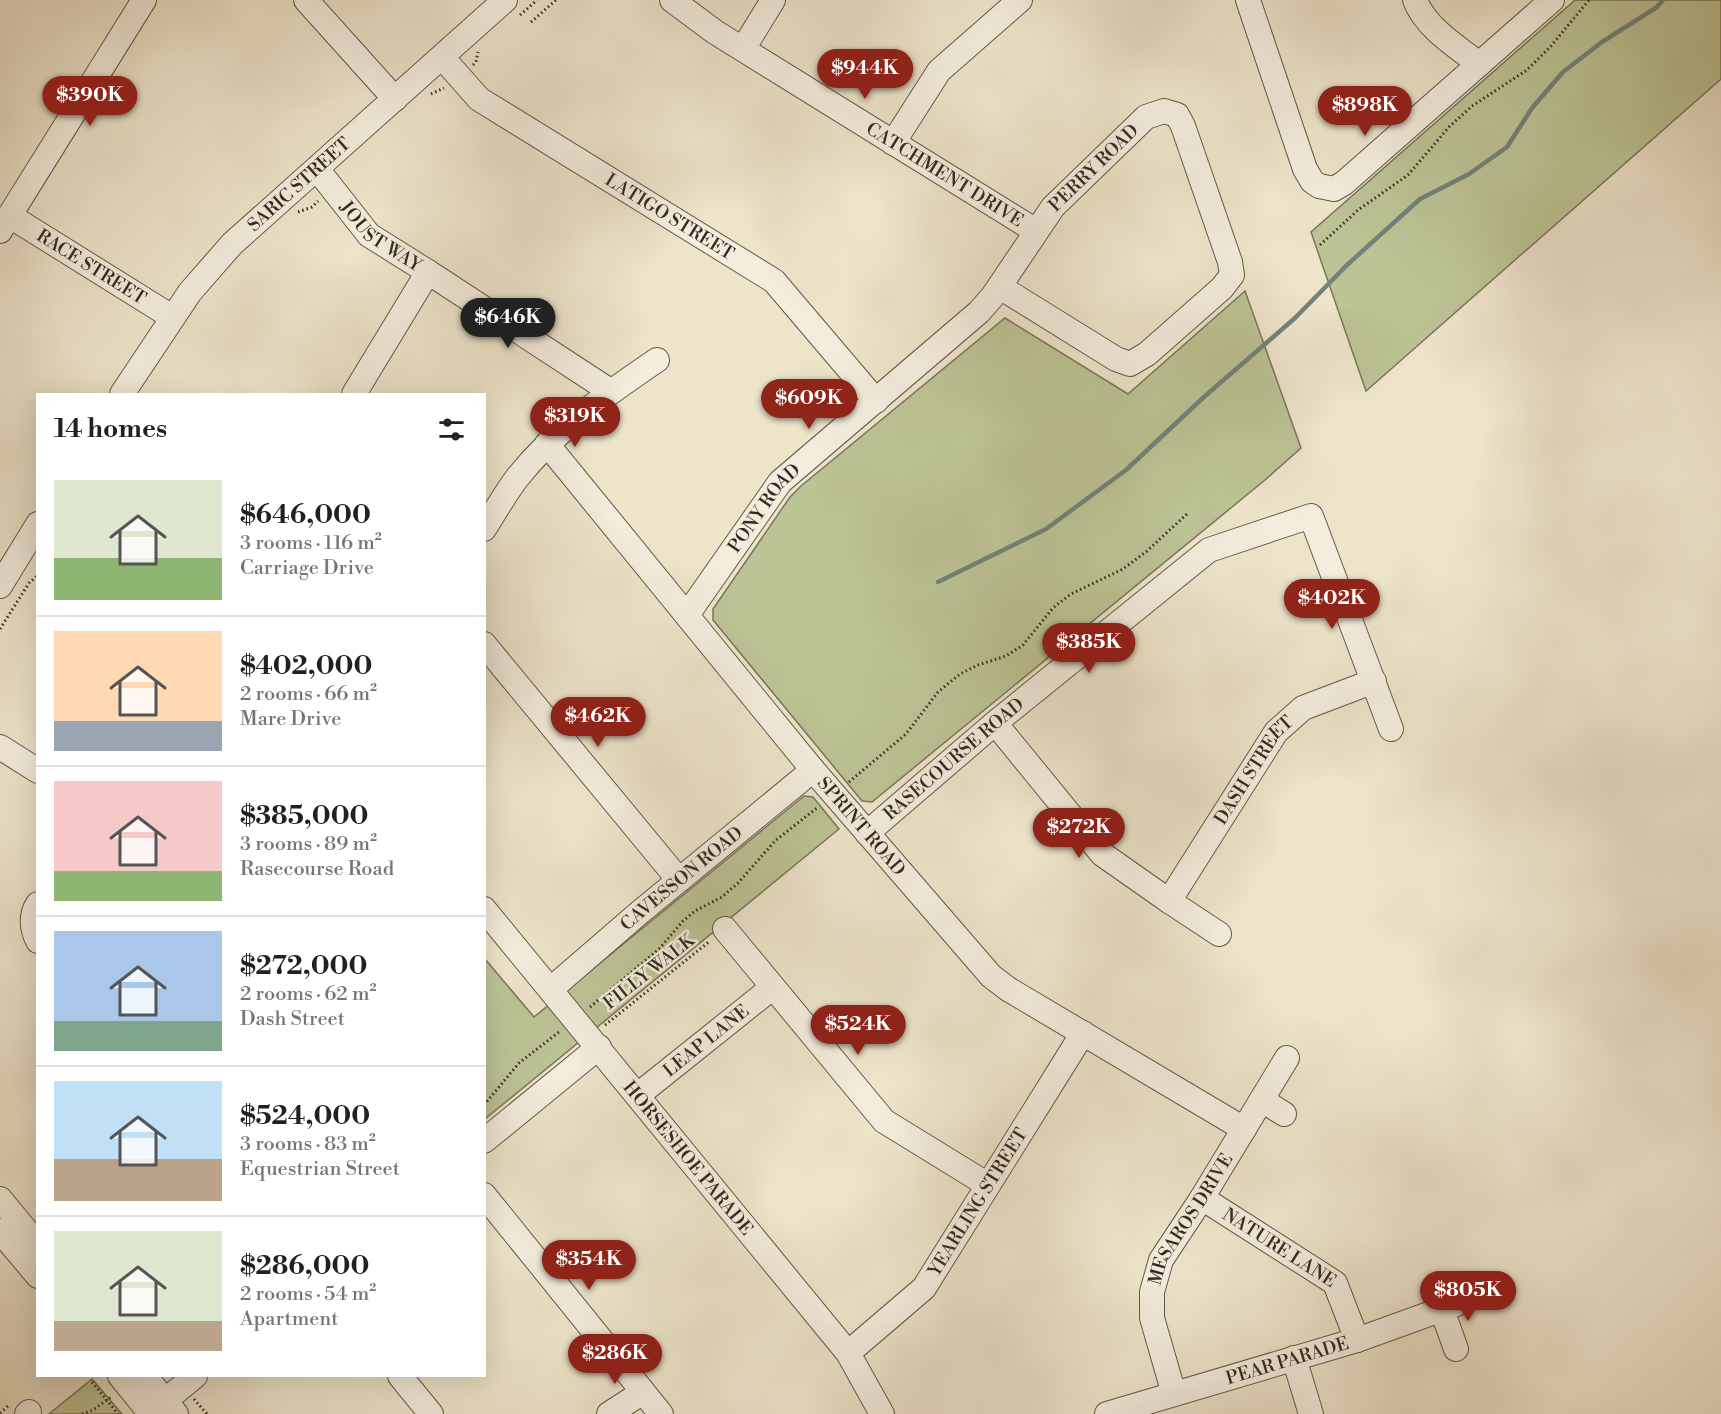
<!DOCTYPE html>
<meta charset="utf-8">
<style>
body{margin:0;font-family:"Libre Bodoni",serif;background:#f6f6f6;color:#202124;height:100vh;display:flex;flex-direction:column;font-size:22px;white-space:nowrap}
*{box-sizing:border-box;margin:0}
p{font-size:20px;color:#757577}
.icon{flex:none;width:33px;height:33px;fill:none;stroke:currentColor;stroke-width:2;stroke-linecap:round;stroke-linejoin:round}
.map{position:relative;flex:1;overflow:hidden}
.drawer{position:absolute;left:36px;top:393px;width:450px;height:984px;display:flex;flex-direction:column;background:#fff;border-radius:0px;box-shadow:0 6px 24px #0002}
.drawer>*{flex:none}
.price{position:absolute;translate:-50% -51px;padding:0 14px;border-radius:21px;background:#8f2418;color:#fff;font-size:20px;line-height:39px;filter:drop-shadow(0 2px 3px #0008)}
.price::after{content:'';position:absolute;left:50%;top:36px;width:18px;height:14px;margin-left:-9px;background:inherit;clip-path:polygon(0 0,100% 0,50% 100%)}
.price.on{background:#222;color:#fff}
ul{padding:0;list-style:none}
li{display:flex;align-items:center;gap:18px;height:150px;padding:0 18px}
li+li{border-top:2px solid #e0e0e0}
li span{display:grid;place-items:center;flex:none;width:168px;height:120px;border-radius:0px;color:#555}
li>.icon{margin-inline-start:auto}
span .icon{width:72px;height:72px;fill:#fffc;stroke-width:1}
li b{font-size:26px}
h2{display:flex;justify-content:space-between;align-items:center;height:72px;padding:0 18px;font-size:26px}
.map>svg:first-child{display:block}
.green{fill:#bcc395;stroke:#79765a;stroke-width:1.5}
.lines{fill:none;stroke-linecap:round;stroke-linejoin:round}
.stream{stroke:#71837b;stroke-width:4.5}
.minor-casing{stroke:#64584a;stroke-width:26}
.path{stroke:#362a20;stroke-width:3;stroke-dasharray:1.5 3;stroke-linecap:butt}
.minor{stroke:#f3eddd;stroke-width:24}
.labels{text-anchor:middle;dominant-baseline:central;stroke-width:5;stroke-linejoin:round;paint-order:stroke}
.street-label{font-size:18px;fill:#362a20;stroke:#f3eddd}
</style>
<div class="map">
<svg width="1721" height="1414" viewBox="0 0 1721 1414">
<rect width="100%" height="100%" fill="#ede4ca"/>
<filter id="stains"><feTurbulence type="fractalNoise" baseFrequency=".00333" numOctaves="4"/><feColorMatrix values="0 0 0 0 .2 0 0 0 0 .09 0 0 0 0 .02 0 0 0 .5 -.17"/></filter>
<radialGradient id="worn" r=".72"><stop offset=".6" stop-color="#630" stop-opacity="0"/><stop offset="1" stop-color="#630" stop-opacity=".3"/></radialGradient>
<path class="green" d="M 1575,0 L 1721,0 L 1721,79 L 1366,391 L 1311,232 Z
M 1245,291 L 1301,448 L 1265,480 L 872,802 L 862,801 L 713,620 L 713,609 L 790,497 L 801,486 L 1005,318 L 1128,394 Z
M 804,796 L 813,797 L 839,829 L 485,1119 L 485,959 L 534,1017 Z
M 92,1379 L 122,1414 L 49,1414 Z"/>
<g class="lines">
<path class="stream" d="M 938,582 L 1046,529 L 1126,470 L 1205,396 L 1295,318 L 1347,265 L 1420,199 L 1469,174 L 1507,147 L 1532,108 L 1563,72 L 1602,42 L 1657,7 L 1663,0"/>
<defs>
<g id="minor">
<path d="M 306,0 L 395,99"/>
<path id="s1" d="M 672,0 L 715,32 L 1036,231"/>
<path d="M 1248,0 L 1305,169 L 1312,181 L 1319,186 L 1334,189 L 1344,183 L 1552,0"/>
<path d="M 1415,0 C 1426,28 1456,46 1479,64"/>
<path d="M 743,49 L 773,0"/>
<path id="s2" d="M 442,57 L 479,99 L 774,281 L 876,401"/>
<path d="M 893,143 L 939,71 L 1020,0"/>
<path id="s3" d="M 317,169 L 369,235 L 428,272 L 354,394"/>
<path id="s4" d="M 10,216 L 172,317"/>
<path d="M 0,231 L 144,0"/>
<path d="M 428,272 L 610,391"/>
<path id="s5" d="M 122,394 L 190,292 L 232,244 L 505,0"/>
<path id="s6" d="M 547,444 L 813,770 L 991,976 L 1008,989 L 1244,1129"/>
<path d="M 484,529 C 495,512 505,494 517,478 C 555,430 607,394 657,360"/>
<path d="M 0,586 L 38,524"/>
<path id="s7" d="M 687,615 L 780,482 L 979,312 L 993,296 L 1053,207 L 1146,117 L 1164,111 L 1177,115 L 1183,126 L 1230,262 L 1232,275 L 1222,288 L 1147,354 L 1130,364 L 1116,359 L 1000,287"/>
<path d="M 484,644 L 679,880"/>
<path d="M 995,723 L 1102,854 L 1169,901 L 1219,934"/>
<path d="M 0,747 L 38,771"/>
<path id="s8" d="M 867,833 L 995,723 L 1209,550 L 1311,516 L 1391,729"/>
<path id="s9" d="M 1169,901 L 1276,732 L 1303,708 L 1374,681"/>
<path d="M 38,904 C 30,915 32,930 38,941"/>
<path id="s10" d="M 484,909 L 848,1353 L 882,1414"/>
<path d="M 725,929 L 884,1121 L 988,1185"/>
<path id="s11" d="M 551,989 L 639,913 L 813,770"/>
<path id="s12" d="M 638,1095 L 773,987"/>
<path d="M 1262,1100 L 1284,1114"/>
<path d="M 484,1141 L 599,1047"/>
<path d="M 484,1195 L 661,1414"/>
<path id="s13" d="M 1202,1198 L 1335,1283 L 1357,1340"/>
<path d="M 0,1199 L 38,1245"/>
<path d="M 0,1231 L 38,1276"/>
<path d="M 1442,1310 L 1456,1349"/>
<path id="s14" d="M 848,1353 L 924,1288 L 1083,1033"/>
<path d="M 1294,1358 L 1311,1414"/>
<path d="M 120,1376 L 151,1414"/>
<path d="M 145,1376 L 176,1414"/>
<path d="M 400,1376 L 431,1414"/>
<path id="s15" d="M 1174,1394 L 1152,1318 L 1152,1292 L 1161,1260 L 1202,1198 L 1287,1058"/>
<path d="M 150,1413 L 195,1376"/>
<path d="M 27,1414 L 29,1412"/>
<path d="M 609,1414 L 643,1392"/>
<path id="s16" d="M 1107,1414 L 1357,1340 L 1465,1301"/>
</g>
</defs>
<use href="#minor" class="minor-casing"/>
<path class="path" d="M 520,15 L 537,0
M 531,22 L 556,0
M 473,65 L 476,62 L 478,52
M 431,94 L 444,88
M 298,212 L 312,207 L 318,201
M 1320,245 L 1358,210 L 1408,175 L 1449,127 L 1472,106 L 1527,70 L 1551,46 L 1589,0
M 0,629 L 29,583 L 38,575
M 849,782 L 906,734 L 938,692 L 960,674 L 978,665 L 1006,656 L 1023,645 L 1053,608 L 1071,594 L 1123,569 L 1147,551 L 1188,513
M 590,1007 L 659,949 L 683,921 L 695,911 L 722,897 L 738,883 L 775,841 L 818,807
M 605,1025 L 710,941
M 484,1105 L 519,1063 L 559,1032
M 92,1382 L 118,1414
M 194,1399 L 207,1414
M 0,1413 L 9,1405
M 82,1414 L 93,1410 L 111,1397"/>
<use href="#minor" class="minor"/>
</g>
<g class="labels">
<g class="street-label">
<text stroke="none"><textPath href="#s7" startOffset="609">PERRY ROAD</textPath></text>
<text stroke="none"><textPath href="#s1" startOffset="324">CATCHMENT DRIVE</textPath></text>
<text stroke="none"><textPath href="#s5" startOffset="276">SARIC STREET</textPath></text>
<text stroke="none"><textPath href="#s2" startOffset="280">LATIGO STREET</textPath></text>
<text stroke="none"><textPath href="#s3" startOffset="94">JOUST WAY</textPath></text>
<text stroke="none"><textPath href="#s4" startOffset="96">RACE STREET</textPath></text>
<text stroke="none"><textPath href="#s7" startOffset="132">PONY ROAD</textPath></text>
<text stroke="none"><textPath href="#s8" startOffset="114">RASECOURSE ROAD</textPath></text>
<text stroke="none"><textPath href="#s9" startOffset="156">DASH STREET</textPath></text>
<text stroke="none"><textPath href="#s6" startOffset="495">SPRINT ROAD</textPath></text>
<text stroke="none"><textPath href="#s11" startOffset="171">CAVESSON ROAD</textPath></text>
<text transform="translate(649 972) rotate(-38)">FILLY WALK</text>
<text stroke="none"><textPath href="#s12" startOffset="87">LEAP LANE</textPath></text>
<text stroke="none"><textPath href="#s10" startOffset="322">HORSESHOE PARADE</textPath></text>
<text stroke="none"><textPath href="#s14" startOffset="201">YEARLING STREET</textPath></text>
<text stroke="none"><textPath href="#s15" startOffset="188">MESAROS DRIVE</textPath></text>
<text stroke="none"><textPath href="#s13" startOffset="92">NATURE LANE</textPath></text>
<text stroke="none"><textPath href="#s16" startOffset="188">PEAR PARADE</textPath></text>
</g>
</g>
<rect width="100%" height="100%" filter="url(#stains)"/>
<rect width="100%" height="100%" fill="url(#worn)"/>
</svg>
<b class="price" style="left:865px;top:100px">$944K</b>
<b class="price" style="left:90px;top:127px">$390K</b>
<b class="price" style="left:1365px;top:137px">$898K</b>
<b class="price on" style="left:508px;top:349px">$646K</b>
<b class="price" style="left:809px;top:430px">$609K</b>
<b class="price" style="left:575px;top:448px">$319K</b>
<b class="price" style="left:1332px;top:630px">$402K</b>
<b class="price" style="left:1089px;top:674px">$385K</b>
<b class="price" style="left:598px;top:748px">$462K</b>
<b class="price" style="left:1079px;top:859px">$272K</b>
<b class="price" style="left:858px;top:1056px">$524K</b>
<b class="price" style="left:589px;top:1291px">$354K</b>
<b class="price" style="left:1468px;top:1322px">$805K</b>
<b class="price" style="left:615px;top:1385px">$286K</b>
<section class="drawer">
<h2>14 homes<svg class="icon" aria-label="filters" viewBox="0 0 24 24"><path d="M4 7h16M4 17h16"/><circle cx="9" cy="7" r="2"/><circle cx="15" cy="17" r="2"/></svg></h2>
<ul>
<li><span style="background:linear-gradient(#dfe7d0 65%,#8fb573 0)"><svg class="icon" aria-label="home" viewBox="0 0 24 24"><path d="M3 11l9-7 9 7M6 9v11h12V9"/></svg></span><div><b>$646,000</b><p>3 rooms · 116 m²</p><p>Carriage Drive</p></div></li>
<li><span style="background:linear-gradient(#ffd9b3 75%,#9aa5b1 0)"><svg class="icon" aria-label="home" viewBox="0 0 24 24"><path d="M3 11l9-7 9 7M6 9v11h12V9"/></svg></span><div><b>$402,000</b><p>2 rooms · 66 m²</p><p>Mare Drive</p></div></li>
<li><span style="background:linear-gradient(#f6c9c9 75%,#8fb573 0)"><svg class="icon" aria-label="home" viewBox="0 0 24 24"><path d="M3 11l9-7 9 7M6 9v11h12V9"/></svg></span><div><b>$385,000</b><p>3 rooms · 89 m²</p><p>Rasecourse Road</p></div></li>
<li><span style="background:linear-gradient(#a9c7e8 75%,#7fa58c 0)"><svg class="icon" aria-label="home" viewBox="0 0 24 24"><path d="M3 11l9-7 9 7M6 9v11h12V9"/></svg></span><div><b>$272,000</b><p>2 rooms · 62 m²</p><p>Dash Street</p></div></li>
<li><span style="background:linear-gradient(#bfe0f5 65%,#b9a48a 0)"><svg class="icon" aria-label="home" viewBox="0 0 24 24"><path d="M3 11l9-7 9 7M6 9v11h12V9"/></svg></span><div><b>$524,000</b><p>3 rooms · 83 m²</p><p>Equestrian Street</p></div></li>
<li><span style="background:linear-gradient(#dfe7d0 75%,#b9a48a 0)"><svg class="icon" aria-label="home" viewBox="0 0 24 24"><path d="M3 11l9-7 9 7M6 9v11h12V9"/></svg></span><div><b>$286,000</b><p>2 rooms · 54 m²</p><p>Apartment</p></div></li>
</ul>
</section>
</div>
